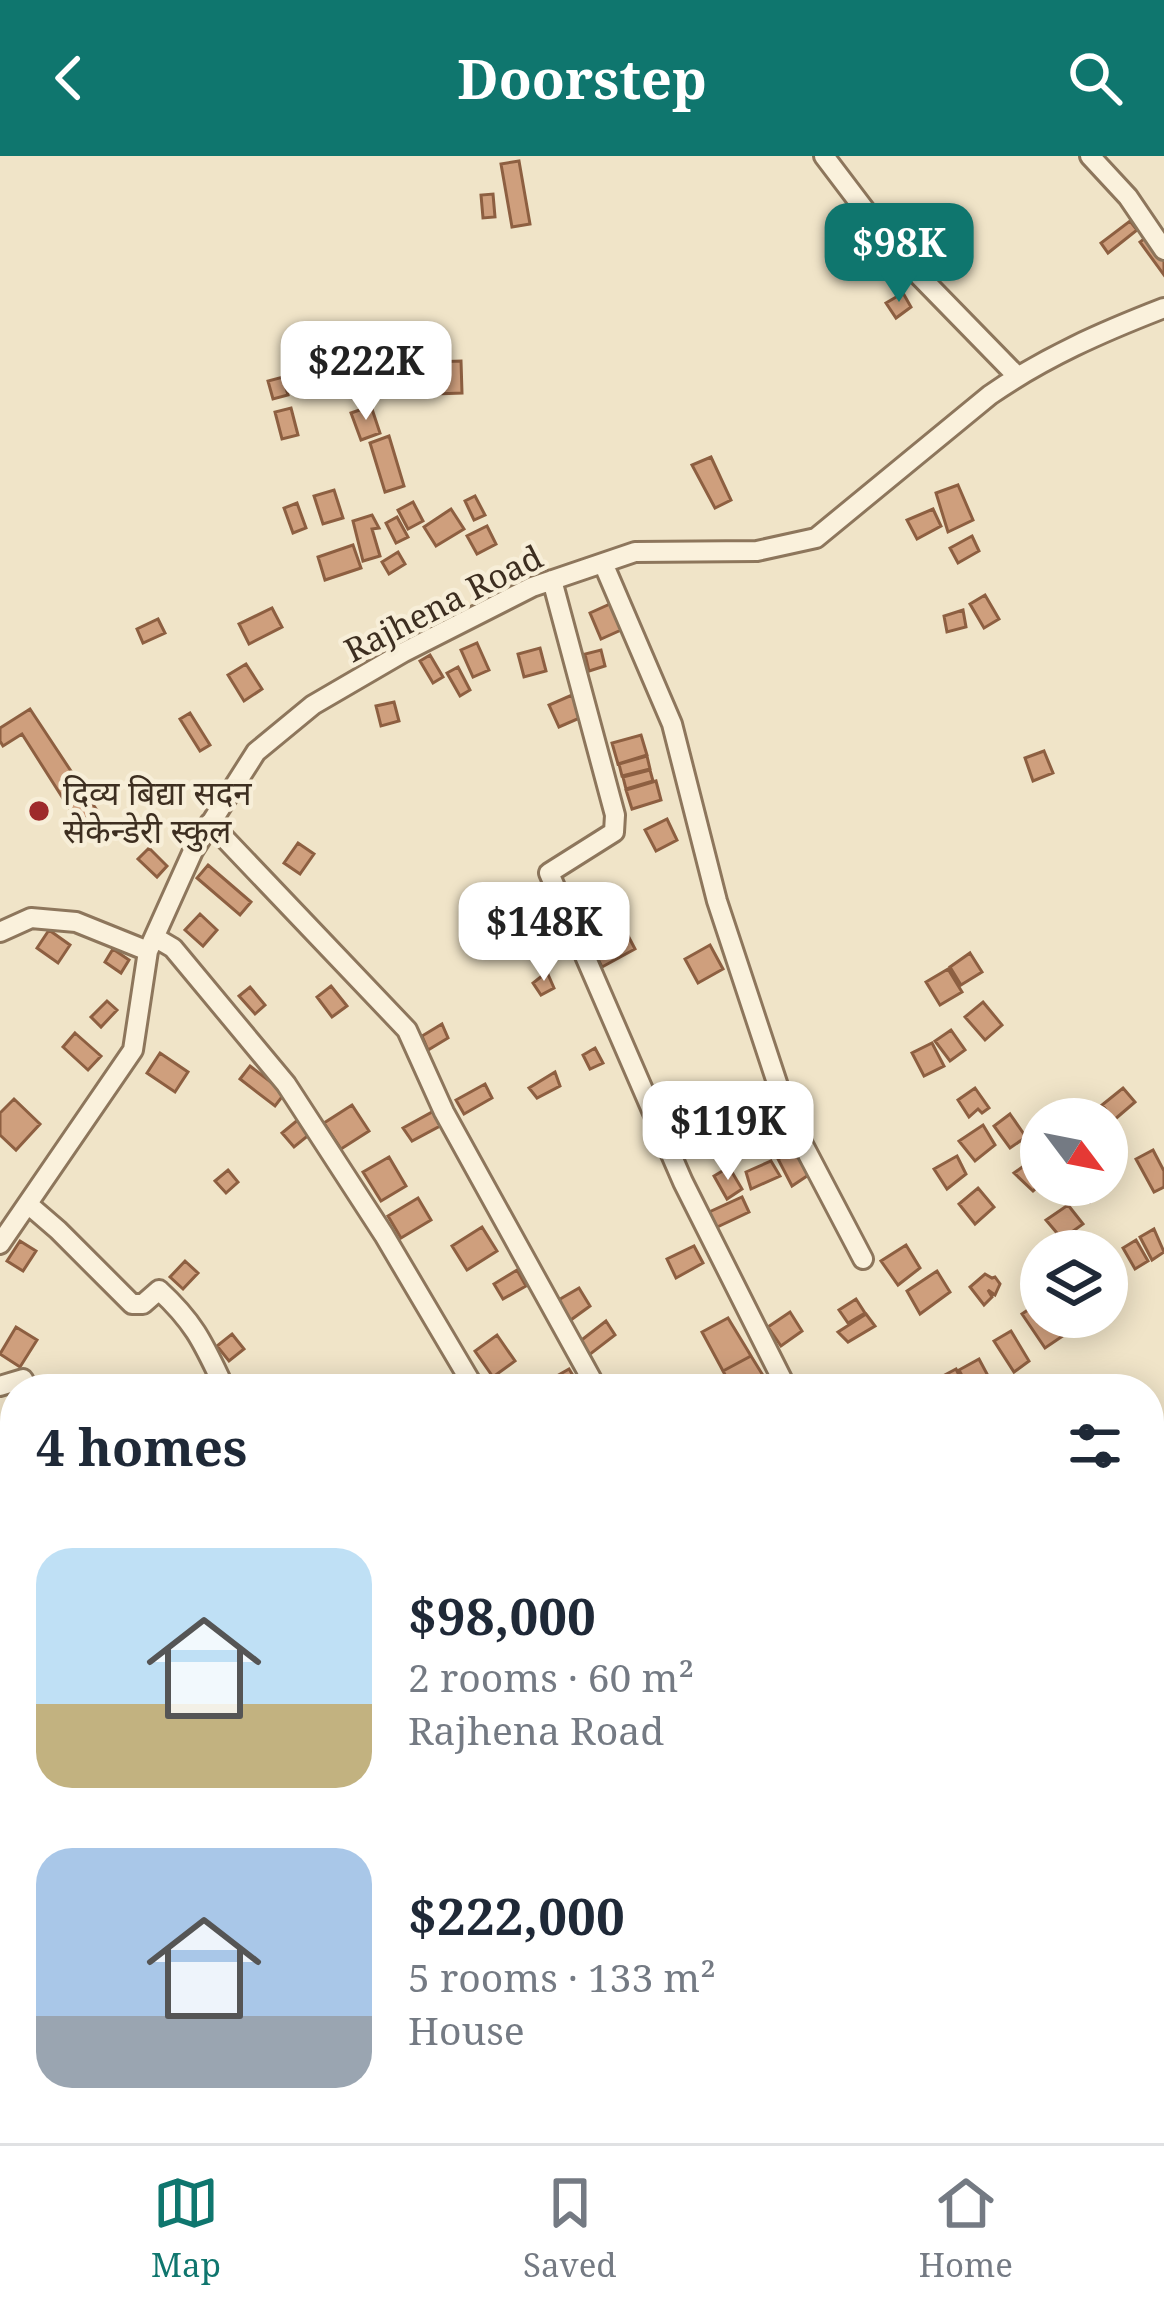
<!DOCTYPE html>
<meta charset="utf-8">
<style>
body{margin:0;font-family:"Noto Serif","Noto Sans Devanagari",serif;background:#f2f2f3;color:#1f2937;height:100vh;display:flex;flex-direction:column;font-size:45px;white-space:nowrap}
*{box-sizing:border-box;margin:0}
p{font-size:39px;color:#747a83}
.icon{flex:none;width:66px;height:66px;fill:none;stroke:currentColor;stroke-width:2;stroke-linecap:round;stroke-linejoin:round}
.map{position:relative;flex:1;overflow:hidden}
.side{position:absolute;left:0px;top:1218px;width:1164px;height:771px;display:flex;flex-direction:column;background:#fff;border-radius:48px 48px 0 0;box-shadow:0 6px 30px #0003}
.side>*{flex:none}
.needle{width:78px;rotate:122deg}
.tools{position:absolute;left:1020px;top:942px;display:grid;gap:24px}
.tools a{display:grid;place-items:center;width:108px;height:108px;border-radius:50%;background:#fff;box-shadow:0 6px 30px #0003;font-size:60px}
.price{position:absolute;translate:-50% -102px;padding:0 27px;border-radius:24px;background:#fff;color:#222;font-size:39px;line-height:78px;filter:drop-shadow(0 3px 6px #0008)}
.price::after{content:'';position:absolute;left:50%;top:72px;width:36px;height:27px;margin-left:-18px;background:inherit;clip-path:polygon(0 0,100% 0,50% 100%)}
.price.on{background:#0f766e;color:#fff}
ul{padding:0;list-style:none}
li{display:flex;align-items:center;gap:36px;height:300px;padding:0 36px}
li span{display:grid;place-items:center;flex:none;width:336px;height:240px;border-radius:36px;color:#555}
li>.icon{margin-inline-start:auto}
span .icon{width:144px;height:144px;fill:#fffc;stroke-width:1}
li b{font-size:51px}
h2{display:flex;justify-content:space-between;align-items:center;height:144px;padding:0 36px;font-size:51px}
header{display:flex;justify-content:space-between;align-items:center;height:156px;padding:0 36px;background:#0f766e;color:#fff;font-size:54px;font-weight:700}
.tabs{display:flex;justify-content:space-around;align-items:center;height:168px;border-top:3px solid #e0e1e3;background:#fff;font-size:33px;color:#747a83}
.tabs a{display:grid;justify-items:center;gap:6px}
.tabs .on{color:#0f766e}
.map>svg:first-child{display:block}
.building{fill:#cf9f7d;stroke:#8d5f41;stroke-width:3}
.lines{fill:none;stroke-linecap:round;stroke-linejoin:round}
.minor-casing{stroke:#8d765c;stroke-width:24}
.minor{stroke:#faf1dc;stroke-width:18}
.poi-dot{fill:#9e2a2b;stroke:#f7eed8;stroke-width:4.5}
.labels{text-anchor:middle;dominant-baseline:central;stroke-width:9;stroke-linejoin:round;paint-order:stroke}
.street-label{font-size:33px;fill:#3d2e20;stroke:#f7eed8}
.poi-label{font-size:33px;fill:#3d2e20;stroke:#f7eed8;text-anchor:start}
</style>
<header><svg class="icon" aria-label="back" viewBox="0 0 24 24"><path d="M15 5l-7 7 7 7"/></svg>Doorstep<svg class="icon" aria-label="search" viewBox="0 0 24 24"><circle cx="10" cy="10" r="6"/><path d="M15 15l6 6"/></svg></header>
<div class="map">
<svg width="1164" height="1987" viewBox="0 0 1164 1987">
<rect width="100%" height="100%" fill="#f0e4c8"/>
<path class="building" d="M 519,5 L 530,68 L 512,71 L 501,8 Z
M 493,38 L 495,61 L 483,62 L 481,39 Z
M 1130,65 L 1137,74 L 1108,97 L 1101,87 Z
M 1149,79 L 1164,99 L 1164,119 L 1140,86 Z
M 903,137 L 911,151 L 896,162 L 886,147 Z
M 309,185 L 313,207 L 286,211 L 283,190 Z
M 461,205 L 462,237 L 435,238 L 434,206 Z
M 283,221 L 288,239 L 273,243 L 268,225 Z
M 371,250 L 380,277 L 361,284 L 351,257 Z
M 291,252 L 298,279 L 282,283 L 275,256 Z
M 389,280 L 404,330 L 385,336 L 370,287 Z
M 711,301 L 731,344 L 715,352 L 692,309 Z
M 958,329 L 973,364 L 948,376 L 936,337 Z
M 334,334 L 343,362 L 323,368 L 314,340 Z
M 475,340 L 485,359 L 474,364 L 465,345 Z
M 413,346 L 423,365 L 408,373 L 398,354 Z
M 297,347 L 306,372 L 293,377 L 284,352 Z
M 451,353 L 464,373 L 436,390 L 424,371 Z
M 933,353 L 941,370 L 917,383 L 907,364 Z
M 372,359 L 379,372 L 372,373 L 380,400 L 363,405 L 353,365 Z
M 397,361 L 408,381 L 396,387 L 386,367 Z
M 487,370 L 496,388 L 477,398 L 467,380 Z
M 972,380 L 979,395 L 958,407 L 950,392 Z
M 353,389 L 361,412 L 325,424 L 318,401 Z
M 398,396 L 405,408 L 389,418 L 382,406 Z
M 985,439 L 999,463 L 984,472 L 970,448 Z
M 610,448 L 621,474 L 601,483 L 590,457 Z
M 272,452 L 282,471 L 249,488 L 239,468 Z
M 963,454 L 966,471 L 947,476 L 944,460 Z
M 158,463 L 165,477 L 143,487 L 137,473 Z
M 477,487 L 489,514 L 473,521 L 461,494 Z
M 540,492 L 546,515 L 524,521 L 518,498 Z
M 601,494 L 605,510 L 589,515 L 585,498 Z
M 430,499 L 443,521 L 433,527 L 420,505 Z
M 246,508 L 262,533 L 244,545 L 228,519 Z
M 458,511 L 470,534 L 460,540 L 447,517 Z
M 572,539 L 582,561 L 559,571 L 549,549 Z
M 394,546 L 399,565 L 381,570 L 376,550 Z
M 30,553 L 98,656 L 78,666 L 22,578 L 3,590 L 0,585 L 0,572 Z
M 190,557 L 210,589 L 200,595 L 180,563 Z
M 641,579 L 647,599 L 618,608 L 612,587 Z
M 1044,595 L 1053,617 L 1033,625 L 1025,602 Z
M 647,600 L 650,613 L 622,620 L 619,608 Z
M 650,614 L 653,625 L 626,633 L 623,621 Z
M 656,625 L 661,644 L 632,653 L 626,634 Z
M 667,663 L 677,684 L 656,695 L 645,674 Z
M 298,687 L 314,698 L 300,718 L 284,707 Z
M 149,692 L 167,710 L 157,721 L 138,703 Z
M 208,709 L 251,746 L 240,759 L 197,722 Z
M 200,758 L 217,774 L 203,790 L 185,774 Z
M 624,772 L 635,793 L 602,811 L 591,790 Z
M 49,774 L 70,789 L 58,807 L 37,792 Z
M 710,789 L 723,813 L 698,827 L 685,803 Z
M 113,793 L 129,804 L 121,817 L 105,806 Z
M 970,797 L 982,816 L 961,829 L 950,811 Z
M 948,813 L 962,836 L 940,849 L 926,826 Z
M 547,816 L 554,832 L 541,839 L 533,827 Z
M 331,830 L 347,850 L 332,861 L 317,841 Z
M 250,831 L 265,849 L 255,858 L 239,840 Z
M 107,845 L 117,854 L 101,871 L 91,861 Z
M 983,846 L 1002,869 L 985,884 L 965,861 Z
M 442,868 L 448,882 L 428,894 L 422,880 Z
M 951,874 L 965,894 L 950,905 L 935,885 Z
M 75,877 L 101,900 L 88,914 L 63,891 Z
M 932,887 L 944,910 L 924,920 L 912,897 Z
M 595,892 L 603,907 L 590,913 L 583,899 Z
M 160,897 L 188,916 L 175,936 L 147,917 Z
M 250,910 L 285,937 L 275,950 L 240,923 Z
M 555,916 L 560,930 L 537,942 L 529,932 Z
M 485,928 L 492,942 L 464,958 L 456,944 Z
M 975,932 L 989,952 L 982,957 L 978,953 L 969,961 L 958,944 Z
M 1123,932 L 1135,946 L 1114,964 L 1102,949 Z
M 14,943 L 40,968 L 16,994 L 0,979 L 0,957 Z
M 352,949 L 369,975 L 341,993 L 324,967 Z
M 434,955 L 440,970 L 412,985 L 403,972 Z
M 1010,958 L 1026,981 L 1010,992 L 994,970 Z
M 299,963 L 310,978 L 294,991 L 282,977 Z
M 718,969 L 730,993 L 716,1000 L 704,976 Z
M 983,969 L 995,989 L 975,1005 L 959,985 Z
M 800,992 L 813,1016 L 792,1030 L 778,1003 Z
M 1153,994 L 1164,1015 L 1164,1031 L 1154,1036 L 1136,1003 Z
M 957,1000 L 966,1018 L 947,1033 L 934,1013 Z
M 389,1001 L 406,1030 L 381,1045 L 363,1016 Z
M 1032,1004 L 1041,1014 L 1041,1028 L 1033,1035 L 1014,1017 Z
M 771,1005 L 780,1020 L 751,1033 L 746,1016 Z
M 729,1011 L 742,1033 L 727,1043 L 714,1020 Z
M 228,1014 L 238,1026 L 226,1037 L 215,1025 Z
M 1107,1019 L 1113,1030 L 1090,1046 L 1078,1029 L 1107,1029 Z
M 978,1032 L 994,1051 L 975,1068 L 959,1048 Z
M 742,1041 L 749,1056 L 713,1073 L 707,1057 Z
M 418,1042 L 431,1064 L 401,1082 L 388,1060 Z
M 1068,1049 L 1083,1068 L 1062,1083 L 1046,1064 Z
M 482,1071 L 497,1095 L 467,1114 L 452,1090 Z
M 1154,1073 L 1164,1096 L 1152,1104 L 1140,1081 Z
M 1136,1084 L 1148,1105 L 1135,1113 L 1123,1092 Z
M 20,1085 L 36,1095 L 23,1115 L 7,1105 Z
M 906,1089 L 920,1112 L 898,1129 L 881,1105 Z
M 694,1090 L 703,1107 L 676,1122 L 667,1103 Z
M 185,1105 L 198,1117 L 183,1133 L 170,1121 Z
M 517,1114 L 526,1130 L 503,1143 L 494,1128 Z
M 937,1115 L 950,1136 L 920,1158 L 907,1135 Z
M 985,1118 L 992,1122 L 995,1121 L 1000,1128 L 995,1139 L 988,1134 L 992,1141 L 984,1149 L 970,1131 Z
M 579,1132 L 590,1150 L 568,1166 L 555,1146 Z
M 856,1143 L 865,1157 L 848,1167 L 839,1154 Z
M 1041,1145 L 1041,1161 L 1056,1161 L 1067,1177 L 1045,1192 L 1022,1158 Z
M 790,1156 L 802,1175 L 781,1190 L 768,1171 Z
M 866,1158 L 875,1170 L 848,1186 L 838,1176 Z
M 728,1162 L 751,1200 L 723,1215 L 702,1176 Z
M 606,1165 L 615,1179 L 589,1199 L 579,1186 Z
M 16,1171 L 37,1184 L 20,1211 L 0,1198 Z
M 1011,1175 L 1029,1205 L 1014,1216 L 994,1185 Z
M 232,1178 L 244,1193 L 229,1205 L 217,1190 Z
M 497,1179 L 515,1205 L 493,1221 L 475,1195 Z
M 751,1200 L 764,1221 L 745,1233 L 733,1233 L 723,1215 Z
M 979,1203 L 994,1231 L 990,1233 L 969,1233 L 959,1214 Z
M 569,1213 L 580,1231 L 545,1233 L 543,1228 Z
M 956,1213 L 966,1233 L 945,1233 L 939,1222 Z
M 459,1218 L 464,1233 L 435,1233 L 433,1226 Z
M 1151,1460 L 1164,1484 L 1149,1494 L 1149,1462 Z
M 6,1549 L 14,1572 L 0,1577 L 0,1551 Z
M 0,1629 L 15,1659 L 15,1664 L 0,1671 Z
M 514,1974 L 538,1974 L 542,1983 L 534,1987 L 520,1987 Z
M 849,1974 L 884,1974 L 889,1984 L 882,1987 L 854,1987 Z"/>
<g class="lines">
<defs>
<path id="minor" d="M 824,0 L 899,99 L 1017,220
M 1090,0 L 1128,41 L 1164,94
M 603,407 L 672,568 L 717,745 L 788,960 L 863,1103
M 552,424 L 615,659 L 614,676 L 549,717 L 683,1026 L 787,1233
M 210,667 L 407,874 L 444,956 L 597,1233
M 0,776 L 31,762 L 76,766 L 148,795
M 156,782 L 173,792 L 286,928 L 384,1079 L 475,1233
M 29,1049 L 58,1074 L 132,1148 L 143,1148 L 159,1134 C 196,1168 204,1189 225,1233
M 0,1088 L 133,894 L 148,795 L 193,695 L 256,596 L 313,549 L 404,496 L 532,431 L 635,396 L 757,395 L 816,382 L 990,239 C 1045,201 1102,176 1164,152
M 0,1230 L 23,1223 L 28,1233
M 1149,1550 L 1164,1545
M 0,1690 L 15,1684
M 1149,1780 L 1164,1773
M 0,1806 L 15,1828
M 1149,1853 L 1164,1846
M 1149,1926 L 1160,1987
M 132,1974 L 148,1987
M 219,1974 L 235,1987
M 431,1974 L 442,1987
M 1044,1974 L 1049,1987
M 54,1987 L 70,1974
M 588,1987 L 611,1974
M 746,1987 L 770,1974
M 901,1987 L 931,1974"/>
</defs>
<use href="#minor" class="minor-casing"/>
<use href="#minor" class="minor"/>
</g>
<circle class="poi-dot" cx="39" cy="655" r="12"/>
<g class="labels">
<g class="street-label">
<text transform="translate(443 447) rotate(-27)">Rajhena Road</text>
</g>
<g class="poi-label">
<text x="63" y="636">दिव्य बिद्या सदन<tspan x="63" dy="38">सेकेन्डेरी स्कुल</tspan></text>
</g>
</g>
</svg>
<div class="tools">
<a><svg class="needle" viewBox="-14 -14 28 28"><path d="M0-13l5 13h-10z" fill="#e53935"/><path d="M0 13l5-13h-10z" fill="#747a83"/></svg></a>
<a><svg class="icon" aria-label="layers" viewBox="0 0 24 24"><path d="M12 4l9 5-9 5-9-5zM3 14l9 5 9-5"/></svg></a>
</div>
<b class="price on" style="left:899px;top:149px">$98K</b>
<b class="price" style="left:366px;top:267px">$222K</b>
<b class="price" style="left:544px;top:828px">$148K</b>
<b class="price" style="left:728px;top:1027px">$119K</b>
<section class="side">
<h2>4 homes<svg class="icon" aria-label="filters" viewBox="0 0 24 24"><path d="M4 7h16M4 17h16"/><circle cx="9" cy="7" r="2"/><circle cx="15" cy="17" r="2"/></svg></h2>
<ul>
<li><span style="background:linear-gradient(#bfe0f5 65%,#c2b280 0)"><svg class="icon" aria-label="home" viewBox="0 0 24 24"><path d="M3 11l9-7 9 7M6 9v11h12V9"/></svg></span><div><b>$98,000</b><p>2 rooms · 60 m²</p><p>Rajhena Road</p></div></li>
<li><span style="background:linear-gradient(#a9c7e8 70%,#9aa5b1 0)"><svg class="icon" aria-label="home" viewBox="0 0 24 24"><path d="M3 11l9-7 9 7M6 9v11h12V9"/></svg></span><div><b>$222,000</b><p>5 rooms · 133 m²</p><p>House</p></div></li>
</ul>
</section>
</div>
<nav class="tabs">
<a class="on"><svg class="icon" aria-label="map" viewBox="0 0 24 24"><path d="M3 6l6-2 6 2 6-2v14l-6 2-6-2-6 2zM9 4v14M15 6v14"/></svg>Map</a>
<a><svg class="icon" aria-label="saved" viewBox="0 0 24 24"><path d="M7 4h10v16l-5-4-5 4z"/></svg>Saved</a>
<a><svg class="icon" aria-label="home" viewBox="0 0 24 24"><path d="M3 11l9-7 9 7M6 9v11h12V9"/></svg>Home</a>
</nav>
